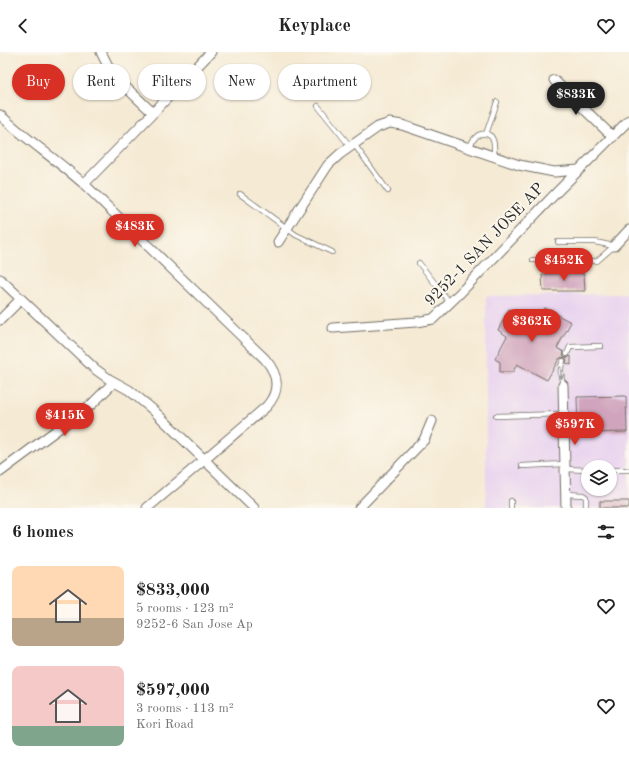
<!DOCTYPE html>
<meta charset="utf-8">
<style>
body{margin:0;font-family:"Old Standard TT",serif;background:#f2f2f2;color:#222;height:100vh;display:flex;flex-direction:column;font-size:15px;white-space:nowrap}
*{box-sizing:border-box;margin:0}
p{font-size:13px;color:#767676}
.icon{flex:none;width:22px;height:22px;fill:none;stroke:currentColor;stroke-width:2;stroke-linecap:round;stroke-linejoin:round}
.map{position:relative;height:456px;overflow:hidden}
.side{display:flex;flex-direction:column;background:#fff;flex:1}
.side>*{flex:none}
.guide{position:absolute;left:12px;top:12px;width:400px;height:36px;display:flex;gap:8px}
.buttons{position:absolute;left:581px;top:408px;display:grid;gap:8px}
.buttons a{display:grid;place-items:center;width:36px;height:36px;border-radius:50%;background:#fff;box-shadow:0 1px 3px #0004;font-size:20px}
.price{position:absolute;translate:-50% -34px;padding:0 9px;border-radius:14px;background:#d93025;color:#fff;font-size:13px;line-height:26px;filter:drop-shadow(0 1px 2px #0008)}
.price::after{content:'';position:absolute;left:50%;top:24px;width:12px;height:9px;margin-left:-6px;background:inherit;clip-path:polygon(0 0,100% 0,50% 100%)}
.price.active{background:#222;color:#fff}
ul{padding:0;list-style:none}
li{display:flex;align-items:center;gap:12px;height:100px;padding:0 12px}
li span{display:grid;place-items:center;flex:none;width:112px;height:80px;border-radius:8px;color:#555}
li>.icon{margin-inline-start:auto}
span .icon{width:48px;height:48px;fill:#fffc;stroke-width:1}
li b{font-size:17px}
h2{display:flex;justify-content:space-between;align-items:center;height:48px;padding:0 12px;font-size:17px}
.tag{padding:0 14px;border-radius:18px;background:#fff;box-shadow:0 1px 3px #0004;font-size:14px;line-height:36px}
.tag.active{background:#d93025;color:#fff}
header{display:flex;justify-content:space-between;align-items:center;height:52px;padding:0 12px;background:#fff;font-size:18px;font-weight:600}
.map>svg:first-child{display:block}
.built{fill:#e8d2ef;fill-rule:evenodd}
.building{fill:#d0a4bc}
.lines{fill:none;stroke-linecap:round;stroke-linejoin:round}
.service-casing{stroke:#726e66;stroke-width:6}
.minor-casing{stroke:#726e66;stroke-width:11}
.service{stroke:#fff;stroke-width:4.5}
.minor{stroke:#fff;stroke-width:9}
.oneway{stroke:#a0a0a0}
.labels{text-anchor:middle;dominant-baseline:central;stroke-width:3.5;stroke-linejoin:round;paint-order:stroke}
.street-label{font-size:16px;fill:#2b2b2b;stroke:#fbf7ec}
</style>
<header><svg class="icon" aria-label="back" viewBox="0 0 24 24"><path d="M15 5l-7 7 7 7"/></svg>Keyplace<svg class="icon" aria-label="heart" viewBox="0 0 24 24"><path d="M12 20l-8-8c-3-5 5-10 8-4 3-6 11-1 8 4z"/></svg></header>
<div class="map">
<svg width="629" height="456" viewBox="0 0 629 456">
<rect width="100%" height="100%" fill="#fbf7ec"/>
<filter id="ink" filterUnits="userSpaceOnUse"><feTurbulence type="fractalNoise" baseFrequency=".025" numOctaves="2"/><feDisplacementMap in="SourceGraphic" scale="8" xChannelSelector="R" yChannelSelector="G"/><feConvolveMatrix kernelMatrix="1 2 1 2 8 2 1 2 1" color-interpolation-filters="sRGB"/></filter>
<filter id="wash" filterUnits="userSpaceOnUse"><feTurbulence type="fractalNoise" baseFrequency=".012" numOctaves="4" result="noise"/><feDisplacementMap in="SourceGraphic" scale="16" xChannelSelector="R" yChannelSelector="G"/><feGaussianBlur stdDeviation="0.9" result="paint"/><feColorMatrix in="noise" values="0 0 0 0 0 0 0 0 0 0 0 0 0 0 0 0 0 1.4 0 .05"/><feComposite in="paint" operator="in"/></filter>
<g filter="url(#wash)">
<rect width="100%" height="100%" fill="#f5ead4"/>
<path class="built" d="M 629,242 L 629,456 L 486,456 L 486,244 ZM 588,415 L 610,415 L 610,437 L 588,437 Z"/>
<g id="blocks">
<path class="building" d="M 581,221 L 581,222 L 584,222 L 585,239 L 543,239 L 542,223 L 546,223 L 546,222 Z
M 544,256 L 571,270 L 557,296 L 564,300 L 563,303 L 565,305 L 568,306 L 570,304 L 571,304 L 571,313 L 566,311 L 567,308 L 565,306 L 562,305 L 559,307 L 547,328 L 517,312 L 513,320 L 500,320 L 500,310 L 495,307 L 507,284 L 498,278 L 509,257 L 535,271 Z
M 626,344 L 627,380 L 578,381 L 577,345 Z
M 600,449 L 629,449 L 629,456 L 600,456 Z"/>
</g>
</g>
<g filter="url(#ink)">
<use href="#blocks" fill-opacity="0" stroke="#726e66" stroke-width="1"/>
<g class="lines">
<defs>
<path id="service" d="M 318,54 L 350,94
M 486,82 L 497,50
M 354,92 L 388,139
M 469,96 C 471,93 473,87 476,85 C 481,80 491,81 493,88 C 495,93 494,99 494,104
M 240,142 L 296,183 L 332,200
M 558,190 L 595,190 L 614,194
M 533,208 L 597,209 L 614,194
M 419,211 L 450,251
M 567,302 L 570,295 L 601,294
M 563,309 C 559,316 561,325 563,333
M 496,364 L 564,362
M 522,414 L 565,412
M 565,417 L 588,418
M 610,418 L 629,418
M 566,442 L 583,443 L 586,445 L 586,456
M 511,449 L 511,456"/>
<path id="minor" d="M 101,0 L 108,14 L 115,25 L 153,61
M 554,28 L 613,85
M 0,63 C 27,88 57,108 84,132 L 265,307 C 278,322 281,338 267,354 L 204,408 L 147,456
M 84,132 L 153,61 L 211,0
M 278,190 L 328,113 L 340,102 L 378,75 L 390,71 L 402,73 L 519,113 L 554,120 L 579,118
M 614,194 L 629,178
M 0,227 L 95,317 L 109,327 L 129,338 L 152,357 L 254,456
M 0,268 L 21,247
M 333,276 L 416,270 L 433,267 L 461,240 L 555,142 L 629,68
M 563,333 L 566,456
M 0,420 L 92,352 L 114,330
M 359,456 L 424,388 L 432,369"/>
</defs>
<use href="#service" class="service-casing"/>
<use href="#minor" class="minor-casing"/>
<use href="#service" class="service"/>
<use href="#minor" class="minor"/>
</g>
<defs><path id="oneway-shaft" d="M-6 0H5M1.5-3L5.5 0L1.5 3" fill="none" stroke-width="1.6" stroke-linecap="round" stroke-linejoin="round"/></defs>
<use class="oneway" href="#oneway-shaft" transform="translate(561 321) rotate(86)"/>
</g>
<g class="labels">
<g class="street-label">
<text transform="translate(485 193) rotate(-46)">9252-1 SAN JOSE AP</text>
</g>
</g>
</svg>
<div class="buttons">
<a><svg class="icon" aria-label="layers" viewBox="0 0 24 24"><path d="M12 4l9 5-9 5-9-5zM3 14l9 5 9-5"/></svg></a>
</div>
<b class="price active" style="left:576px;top:64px">$833K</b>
<b class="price" style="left:135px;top:196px">$483K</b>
<b class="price" style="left:564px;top:230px">$452K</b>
<b class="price" style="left:532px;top:291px">$362K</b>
<b class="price" style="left:65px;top:385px">$415K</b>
<b class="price" style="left:575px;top:394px">$597K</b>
<div class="guide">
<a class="tag active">Buy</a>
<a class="tag">Rent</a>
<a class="tag">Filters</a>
<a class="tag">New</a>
<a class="tag">Apartment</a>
</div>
</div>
<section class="side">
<h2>6 homes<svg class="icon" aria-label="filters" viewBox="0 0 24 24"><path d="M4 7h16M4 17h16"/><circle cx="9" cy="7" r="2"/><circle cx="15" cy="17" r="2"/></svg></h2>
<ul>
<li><span style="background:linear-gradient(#ffd9b3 65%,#b9a48a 0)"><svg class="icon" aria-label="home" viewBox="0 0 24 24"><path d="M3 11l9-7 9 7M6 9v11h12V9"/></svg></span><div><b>$833,000</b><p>5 rooms · 123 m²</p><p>9252-6 San Jose Ap</p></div><svg class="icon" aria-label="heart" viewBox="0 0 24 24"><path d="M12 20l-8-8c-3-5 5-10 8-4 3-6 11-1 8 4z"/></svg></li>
<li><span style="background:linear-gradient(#f6c9c9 75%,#7fa58c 0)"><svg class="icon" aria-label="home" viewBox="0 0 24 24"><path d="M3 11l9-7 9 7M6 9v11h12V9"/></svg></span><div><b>$597,000</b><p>3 rooms · 113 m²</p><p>Kori Road</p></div><svg class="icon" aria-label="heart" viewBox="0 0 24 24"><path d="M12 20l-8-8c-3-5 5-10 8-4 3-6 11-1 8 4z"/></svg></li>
</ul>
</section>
